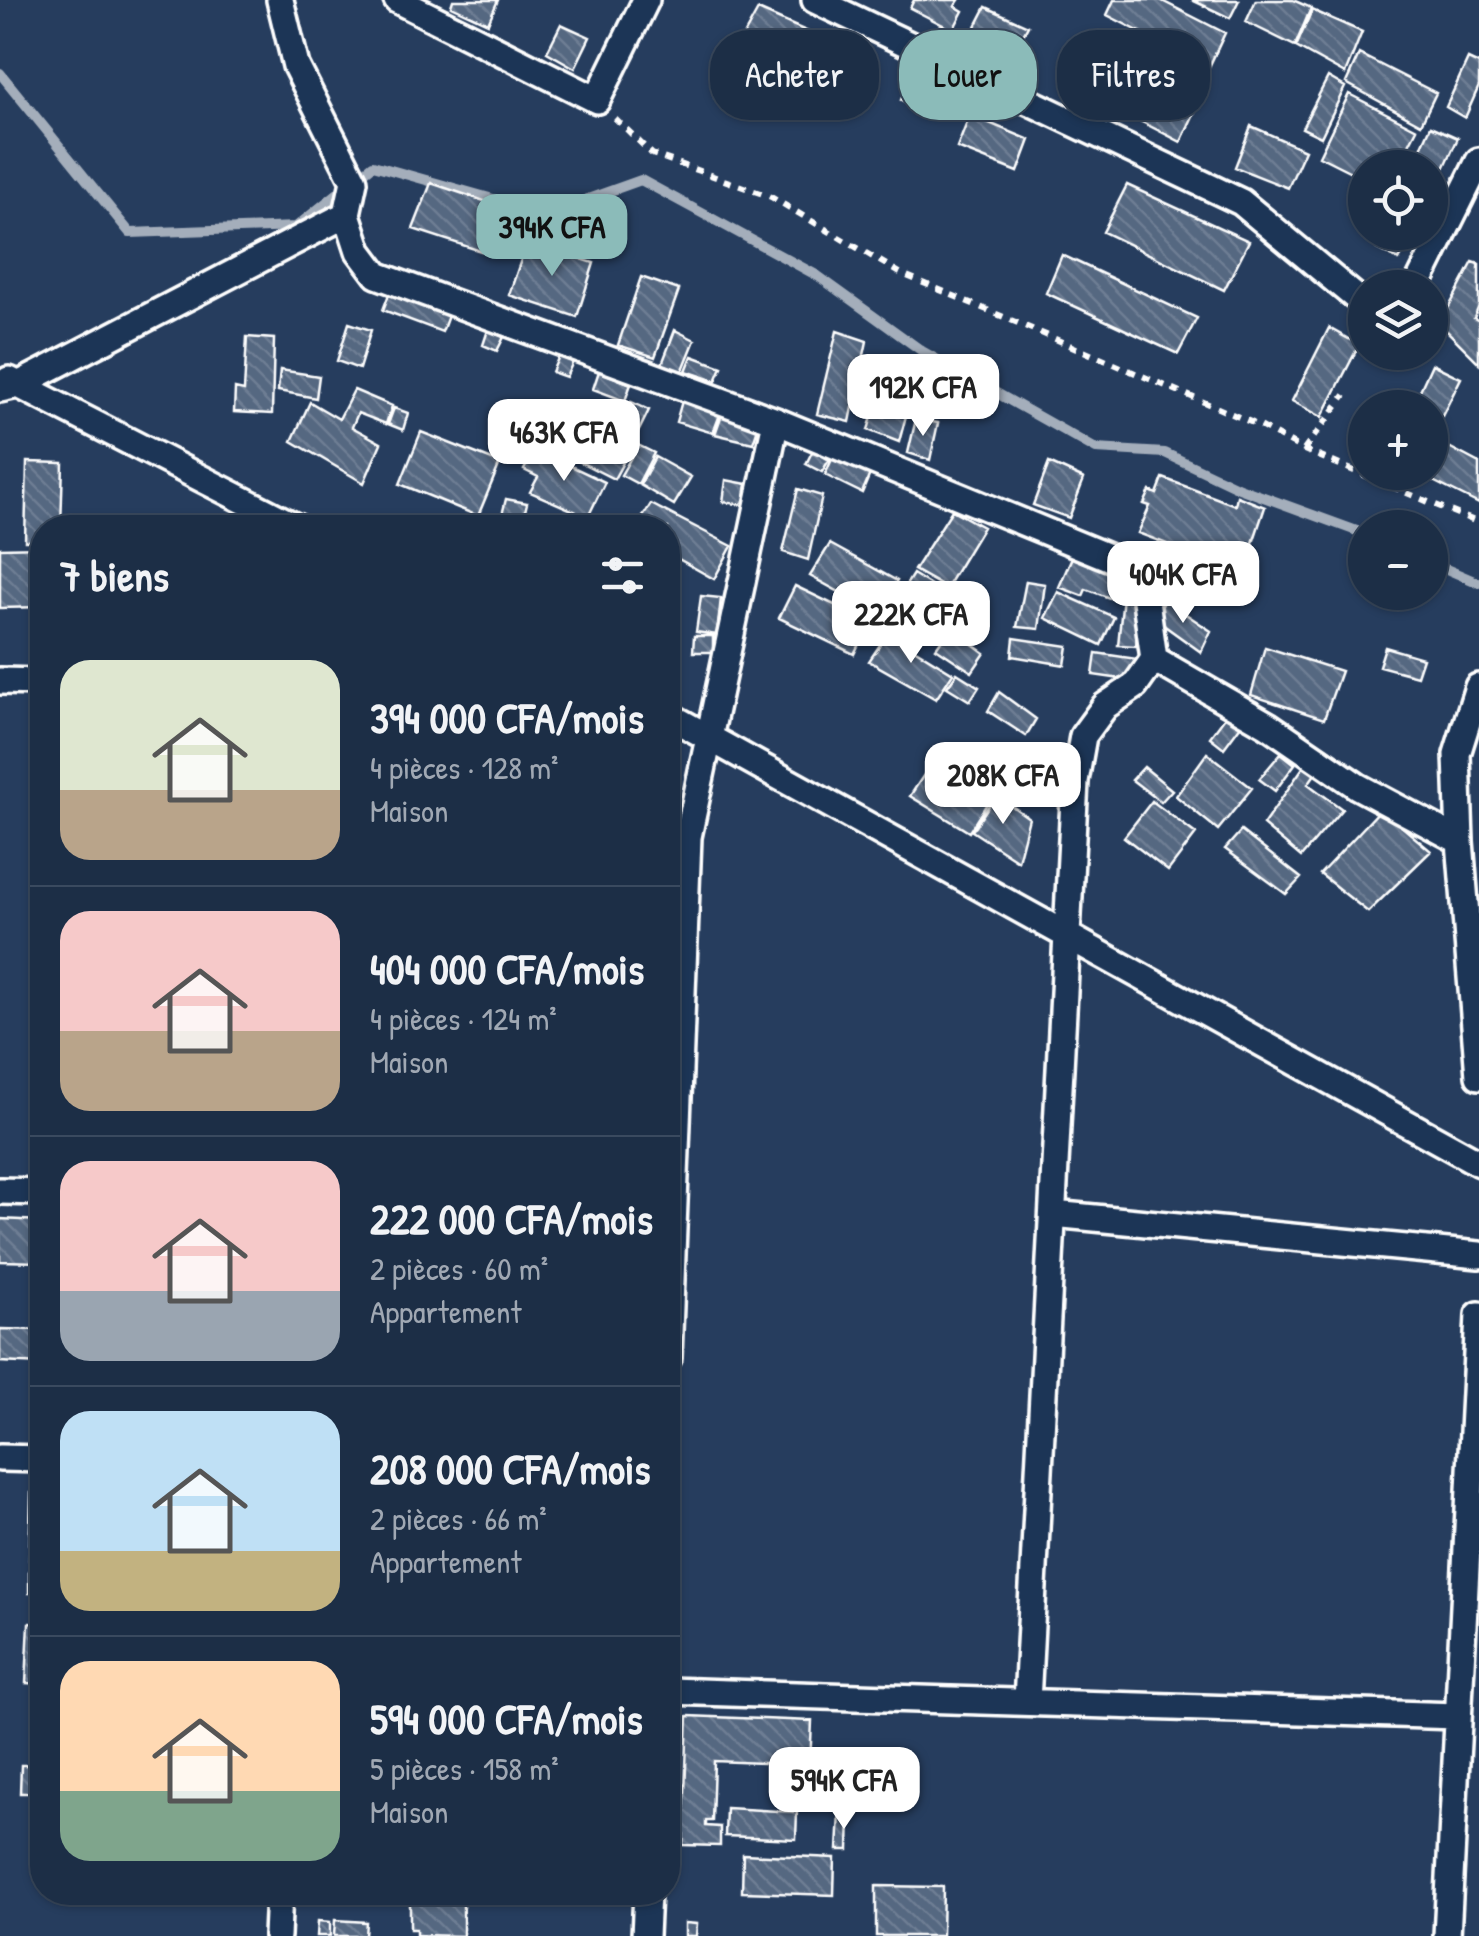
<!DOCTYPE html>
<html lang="fr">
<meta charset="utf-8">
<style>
body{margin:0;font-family:"Patrick Hand",sans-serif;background:#293a51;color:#f1f3f6;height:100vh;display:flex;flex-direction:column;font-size:38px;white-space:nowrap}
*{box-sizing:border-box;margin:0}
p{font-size:32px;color:#a0a8b3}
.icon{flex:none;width:55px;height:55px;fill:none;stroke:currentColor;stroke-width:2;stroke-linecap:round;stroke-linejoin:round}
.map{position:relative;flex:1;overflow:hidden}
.panel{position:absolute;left:30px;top:515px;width:650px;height:1390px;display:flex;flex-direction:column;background:#1c2e46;border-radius:40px;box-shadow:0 2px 8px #0004,0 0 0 2px #3a4a5f}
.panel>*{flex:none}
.banner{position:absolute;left:710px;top:30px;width:618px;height:90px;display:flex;gap:20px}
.tools{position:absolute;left:1348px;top:150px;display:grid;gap:20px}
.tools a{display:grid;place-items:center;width:100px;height:100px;border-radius:50%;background:#1c2e46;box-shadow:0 2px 8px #0004,0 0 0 2px #3a4a5f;font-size:50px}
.price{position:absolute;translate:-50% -85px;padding:0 22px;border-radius:20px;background:#fff;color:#222;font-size:32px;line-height:65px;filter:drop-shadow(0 2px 5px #0008)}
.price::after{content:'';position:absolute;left:50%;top:60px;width:30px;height:22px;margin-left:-15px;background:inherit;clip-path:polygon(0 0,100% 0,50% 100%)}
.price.active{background:#8bbbb9;color:#111}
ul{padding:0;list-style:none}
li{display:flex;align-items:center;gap:30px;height:250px;padding:0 30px}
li+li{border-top:2px solid #3a4a5f}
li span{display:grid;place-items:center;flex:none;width:280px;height:200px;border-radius:30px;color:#555}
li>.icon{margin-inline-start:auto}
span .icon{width:120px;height:120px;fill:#fffc;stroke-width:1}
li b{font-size:42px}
h2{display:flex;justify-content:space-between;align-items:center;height:120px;padding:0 30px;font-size:42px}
.tag{padding:0 35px;border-radius:40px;background:#1c2e46;box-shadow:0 2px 8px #0004,0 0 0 2px #3a4a5f;font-size:35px;line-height:90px}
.tag.active{background:#8bbbb9;color:#111}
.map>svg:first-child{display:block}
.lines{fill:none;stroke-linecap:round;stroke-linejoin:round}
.stream{stroke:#a4aebb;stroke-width:10}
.building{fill:url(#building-back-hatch);stroke:#fff;stroke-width:2.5}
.minor-casing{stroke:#fff;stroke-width:32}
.path{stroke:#fff;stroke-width:6;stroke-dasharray:8 8;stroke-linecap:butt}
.minor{stroke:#1d3557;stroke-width:25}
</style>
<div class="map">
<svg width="1479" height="1936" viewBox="0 0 1479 1936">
<defs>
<pattern id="building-back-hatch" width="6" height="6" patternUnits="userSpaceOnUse" patternTransform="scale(2.5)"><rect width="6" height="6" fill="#556781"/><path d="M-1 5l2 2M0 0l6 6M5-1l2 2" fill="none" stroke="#6e7e94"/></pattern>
</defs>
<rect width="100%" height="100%" fill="#263d5e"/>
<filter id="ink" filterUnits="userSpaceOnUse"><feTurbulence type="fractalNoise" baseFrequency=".01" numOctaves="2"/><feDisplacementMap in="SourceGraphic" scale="20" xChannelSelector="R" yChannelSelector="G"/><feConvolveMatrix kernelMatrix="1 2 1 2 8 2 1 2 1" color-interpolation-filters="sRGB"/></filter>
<g filter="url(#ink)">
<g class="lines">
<path class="stream" d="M 0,73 L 130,233 L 296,227 L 373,165 L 546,214 L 641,180 L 818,276 L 922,351 L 1096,449 L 1165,453 L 1239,488 L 1365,534
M 1430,562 L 1479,583"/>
</g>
<path class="building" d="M 453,0 L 498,0 L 488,23 L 451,6 Z
M 914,0 L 959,0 L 955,6 L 963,11 L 953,30 L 910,8 Z
M 1114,0 L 1160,0 L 1225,33 L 1209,67 L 1107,15 Z
M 1192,0 L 1239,0 L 1230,18 Z
M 1256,0 L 1293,0 L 1311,8 L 1295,46 L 1246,22 Z
M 986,7 L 1028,26 L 1012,56 L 971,36 Z
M 758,10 L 831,42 L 816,76 L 741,41 Z
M 1312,10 L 1362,32 L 1345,74 L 1296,47 Z
M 561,24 L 590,37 L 575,68 L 547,52 Z
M 1081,44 L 1197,107 L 1181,142 L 1064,82 Z
M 1359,54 L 1436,93 L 1421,124 L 1346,83 Z
M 1468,59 L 1479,64 L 1479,86 L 1465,118 L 1446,107 Z
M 726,73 L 767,91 L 757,116 L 715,98 Z
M 1328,77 L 1345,87 L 1321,137 L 1302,128 Z
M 909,82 L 949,101 L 940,118 L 901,100 Z
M 1349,94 L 1417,129 L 1397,168 L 1365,168 L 1365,179 L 1319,156 Z
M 970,115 L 1030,140 L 1018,172 L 957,148 Z
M 1251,126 L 1305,150 L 1288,188 L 1235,167 Z
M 1431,126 L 1458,138 L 1430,199 L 1430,168 L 1412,168 Z
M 431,183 L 511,210 L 493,255 L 413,229 Z
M 1127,185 L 1249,241 L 1224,290 L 1103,232 Z
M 1382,232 L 1415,232 L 1408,248 Z
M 1383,238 L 1404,251 L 1399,260 L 1377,249 Z
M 527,242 L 594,263 L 577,317 L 509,295 Z
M 1062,255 L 1197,318 L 1178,354 L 1046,293 Z
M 1473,262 L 1479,264 L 1479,306 L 1474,318 L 1479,321 L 1479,363 L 1440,324 Z
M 641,277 L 679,290 L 655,357 L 618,345 Z
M 391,289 L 449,313 L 442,332 L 383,310 Z
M 349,323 L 371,330 L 359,369 L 337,361 Z
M 1329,328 L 1359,345 L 1322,417 L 1292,401 Z
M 488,330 L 504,337 L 497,351 L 483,345 Z
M 675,330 L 695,340 L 682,372 L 662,364 Z
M 837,331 L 867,341 L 850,422 L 817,414 Z
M 247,337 L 274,339 L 272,414 L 234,412 L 235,389 L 244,391 Z
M 559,356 L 573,362 L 566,377 L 552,372 Z
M 692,356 L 722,367 L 716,381 L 686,371 Z
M 889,361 L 918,371 L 899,442 L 868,430 Z
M 1432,364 L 1461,378 L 1436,428 L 1430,425 L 1430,408 L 1412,408 Z
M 280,370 L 319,376 L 316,398 L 278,391 Z
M 599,371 L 631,384 L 625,401 L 593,389 Z
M 354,390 L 392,406 L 386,424 L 358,413 L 352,427 L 381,443 L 364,483 L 292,441 L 310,402 L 339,419 Z
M 682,401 L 721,412 L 713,433 L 676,422 Z
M 631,402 L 649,410 L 628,453 L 609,444 Z
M 394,408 L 408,413 L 403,430 L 388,424 Z
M 532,412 L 626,457 L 614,479 L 521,432 Z
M 722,414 L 759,425 L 753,443 L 715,434 Z
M 916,419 L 938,423 L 930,460 L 908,453 Z
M 421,432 L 500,463 L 478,516 L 400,484 Z
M 524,437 L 534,442 L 526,459 L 514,453 Z
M 1430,437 L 1479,463 L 1479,504 L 1415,472 L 1430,472 Z
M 638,445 L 654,453 L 638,484 L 621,475 Z
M 535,449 L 605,482 L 588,517 L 530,492 L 538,477 L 524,470 Z
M 813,450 L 829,460 L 822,472 L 806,464 Z
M 836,450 L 873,467 L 862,493 L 825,475 Z
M 655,457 L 691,477 L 674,505 L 640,485 Z
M 27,462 L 63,463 L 61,528 L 42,528 L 42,541 L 25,541 Z
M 1049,463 L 1084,479 L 1069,518 L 1033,505 Z
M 1163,478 L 1235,505 L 1237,496 L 1265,507 L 1243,573 L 1138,533 L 1150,506 L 1144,504 L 1150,491 L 1157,494 Z
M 726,480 L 747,484 L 744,505 L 723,502 Z
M 798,489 L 822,496 L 808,560 L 783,552 Z
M 506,499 L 527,503 L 522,524 L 501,519 Z
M 651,504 L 732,546 L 714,579 L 668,553 L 668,528 L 636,528 Z
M 952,510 L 983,527 L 946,588 L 914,570 Z
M 830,544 L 897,581 L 876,612 L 810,576 Z
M 42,547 L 42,607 L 0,608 L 0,548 Z
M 1075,550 L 1125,571 L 1112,599 L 1086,589 L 1083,596 L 1059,587 Z
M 913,574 L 942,592 L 914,639 L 884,620 Z
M 1026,581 L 1045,584 L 1039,629 L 1017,627 Z
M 795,586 L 870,622 L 854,654 L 779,618 Z
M 1058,592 L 1114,617 L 1101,645 L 1045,618 Z
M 701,596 L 721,598 L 717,635 L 696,632 Z
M 1123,596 L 1140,598 L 1136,646 L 1118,645 Z
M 1165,600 L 1211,631 L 1201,652 L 1155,619 Z
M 950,628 L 985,653 L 972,672 L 936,648 Z
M 888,633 L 953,673 L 936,699 L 869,661 Z
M 30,634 L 42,634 L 42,656 L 30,655 Z
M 694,636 L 713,636 L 713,652 L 693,652 Z
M 1014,638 L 1068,646 L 1065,665 L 1012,656 Z
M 1265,647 L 1341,671 L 1324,719 L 1251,695 Z
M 1385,647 L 1423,658 L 1417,676 L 1379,666 Z
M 1096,653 L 1137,659 L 1135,681 L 1093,675 Z
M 957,673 L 979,687 L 970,701 L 947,687 Z
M 999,692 L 1036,719 L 1026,736 L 988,711 Z
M 1227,714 L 1241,725 L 1224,748 L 1210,737 Z
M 1207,753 L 1252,788 L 1218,830 L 1176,796 Z
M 1281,753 L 1295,764 L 1275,791 L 1259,779 Z
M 937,755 L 995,791 L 969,832 L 910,796 Z
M 1304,766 L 1315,774 L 1308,784 L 1342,809 L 1301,857 L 1263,825 Z
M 1144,767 L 1172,790 L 1161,802 L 1132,780 Z
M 996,795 L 1029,818 L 1018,861 L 972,831 Z
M 1152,801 L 1196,834 L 1168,871 L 1124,837 Z
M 1381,809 L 1431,851 L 1368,912 L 1320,874 Z
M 1241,831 L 1301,878 L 1286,894 L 1225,849 Z
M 0,1219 L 42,1221 L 42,1262 L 0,1261 Z
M 0,1329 L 42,1330 L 42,1364 L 0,1362 Z
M 31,1493 L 42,1494 L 42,1560 L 29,1560 Z
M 29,1571 L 42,1571 L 42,1593 L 29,1593 Z
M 29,1623 L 42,1624 L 42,1684 L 26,1683 Z
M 41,1716 L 42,1793 L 20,1793 L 21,1765 L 39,1765 Z
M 688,1716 L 812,1721 L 810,1765 L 714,1761 L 712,1821 L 706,1821 L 706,1826 L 720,1827 L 720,1846 L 683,1845 Z
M 726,1808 L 797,1812 L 796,1839 L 725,1836 Z
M 840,1813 L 850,1813 L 849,1850 L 838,1850 Z
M 743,1854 L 835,1858 L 834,1895 L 742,1892 Z
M 876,1886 L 943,1887 L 942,1936 L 876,1936 Z
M 419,1892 L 456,1892 L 456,1897 L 419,1896 Z
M 472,1892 L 533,1892 L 533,1899 L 472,1897 Z
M 410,1900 L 463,1901 L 463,1936 L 416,1935 L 416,1929 L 410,1929 Z
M 335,1920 L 366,1922 L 365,1936 L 334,1936 Z
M 318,1921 L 330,1922 L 330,1936 L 317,1936 Z
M 685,1923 L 697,1924 L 696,1936 L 685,1936 Z"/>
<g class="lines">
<defs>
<path id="minor" d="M 280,0 L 296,66 L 354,181 L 347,214 L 359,251 L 377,275 L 776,421 L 1142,571 L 1154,659 L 1135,686 L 1105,706 L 1083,736 L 1075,781 L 1027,1702
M 397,0 L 597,100 L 646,0
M 815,0 L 1241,202 L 1365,305
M 1416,288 L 1479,161
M 9,380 L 298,528
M 0,389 L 18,385 L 347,214
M 1154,659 L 1268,725 L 1357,786 L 1460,841
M 0,681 L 42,682
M 1478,687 L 1457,754 L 1460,841 L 1479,1076
M 668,715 L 1479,1163
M 0,1191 L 42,1192
M 1053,1214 L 1479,1255
M 668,1358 L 688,837 L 776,421
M 0,1458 L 42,1459
M 668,1691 L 1458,1716
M 277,1936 L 279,1892
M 645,1936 L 647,1892
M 1447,1936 L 1479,1315"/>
</defs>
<use href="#minor" class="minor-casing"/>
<path class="path" d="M 615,118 L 652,154 L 771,197 L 900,273 L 1260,426 L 1304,450 L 1479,523
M 1304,450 L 1345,395"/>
<use href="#minor" class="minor"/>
</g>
</g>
</svg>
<div class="tools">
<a><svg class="icon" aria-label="locate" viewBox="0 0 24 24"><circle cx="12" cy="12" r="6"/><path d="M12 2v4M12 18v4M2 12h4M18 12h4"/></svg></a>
<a><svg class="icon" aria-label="layers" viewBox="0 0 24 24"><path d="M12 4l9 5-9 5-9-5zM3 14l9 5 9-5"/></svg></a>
<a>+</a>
<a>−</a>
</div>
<b class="price active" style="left:552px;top:279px">394K CFA</b>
<b class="price" style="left:923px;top:439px">192K CFA</b>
<b class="price" style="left:564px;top:484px">463K CFA</b>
<b class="price" style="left:1183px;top:626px">404K CFA</b>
<b class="price" style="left:911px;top:666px">222K CFA</b>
<b class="price" style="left:1003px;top:827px">208K CFA</b>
<b class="price" style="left:844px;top:1832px">594K CFA</b>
<div class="banner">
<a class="tag">Acheter</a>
<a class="tag active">Louer</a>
<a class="tag">Filtres</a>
</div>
<section class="panel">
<h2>7 biens<svg class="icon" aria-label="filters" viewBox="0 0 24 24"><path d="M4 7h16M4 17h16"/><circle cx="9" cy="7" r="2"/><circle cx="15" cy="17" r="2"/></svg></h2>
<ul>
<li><span style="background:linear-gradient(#dfe7d0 65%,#b9a48a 0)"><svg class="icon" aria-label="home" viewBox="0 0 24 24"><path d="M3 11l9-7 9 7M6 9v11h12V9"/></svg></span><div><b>394 000 CFA/mois</b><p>4 pièces · 128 m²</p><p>Maison</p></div></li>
<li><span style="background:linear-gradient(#f6c9c9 60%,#b9a48a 0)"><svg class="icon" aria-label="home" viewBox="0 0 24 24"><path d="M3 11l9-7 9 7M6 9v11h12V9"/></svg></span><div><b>404 000 CFA/mois</b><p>4 pièces · 124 m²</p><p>Maison</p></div></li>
<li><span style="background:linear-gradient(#f6c9c9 65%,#9aa5b1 0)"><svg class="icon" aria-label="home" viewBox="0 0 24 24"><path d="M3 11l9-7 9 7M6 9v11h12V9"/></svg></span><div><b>222 000 CFA/mois</b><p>2 pièces · 60 m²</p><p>Appartement</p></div></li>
<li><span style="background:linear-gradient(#bfe0f5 70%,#c2b280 0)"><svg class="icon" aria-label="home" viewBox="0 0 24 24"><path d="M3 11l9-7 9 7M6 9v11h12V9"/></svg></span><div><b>208 000 CFA/mois</b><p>2 pièces · 66 m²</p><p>Appartement</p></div></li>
<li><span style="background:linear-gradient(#ffd9b3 65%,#7fa58c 0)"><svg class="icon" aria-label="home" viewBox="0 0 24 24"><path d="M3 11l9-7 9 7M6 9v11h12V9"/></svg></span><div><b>594 000 CFA/mois</b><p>5 pièces · 158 m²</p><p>Maison</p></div></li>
</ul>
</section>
</div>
